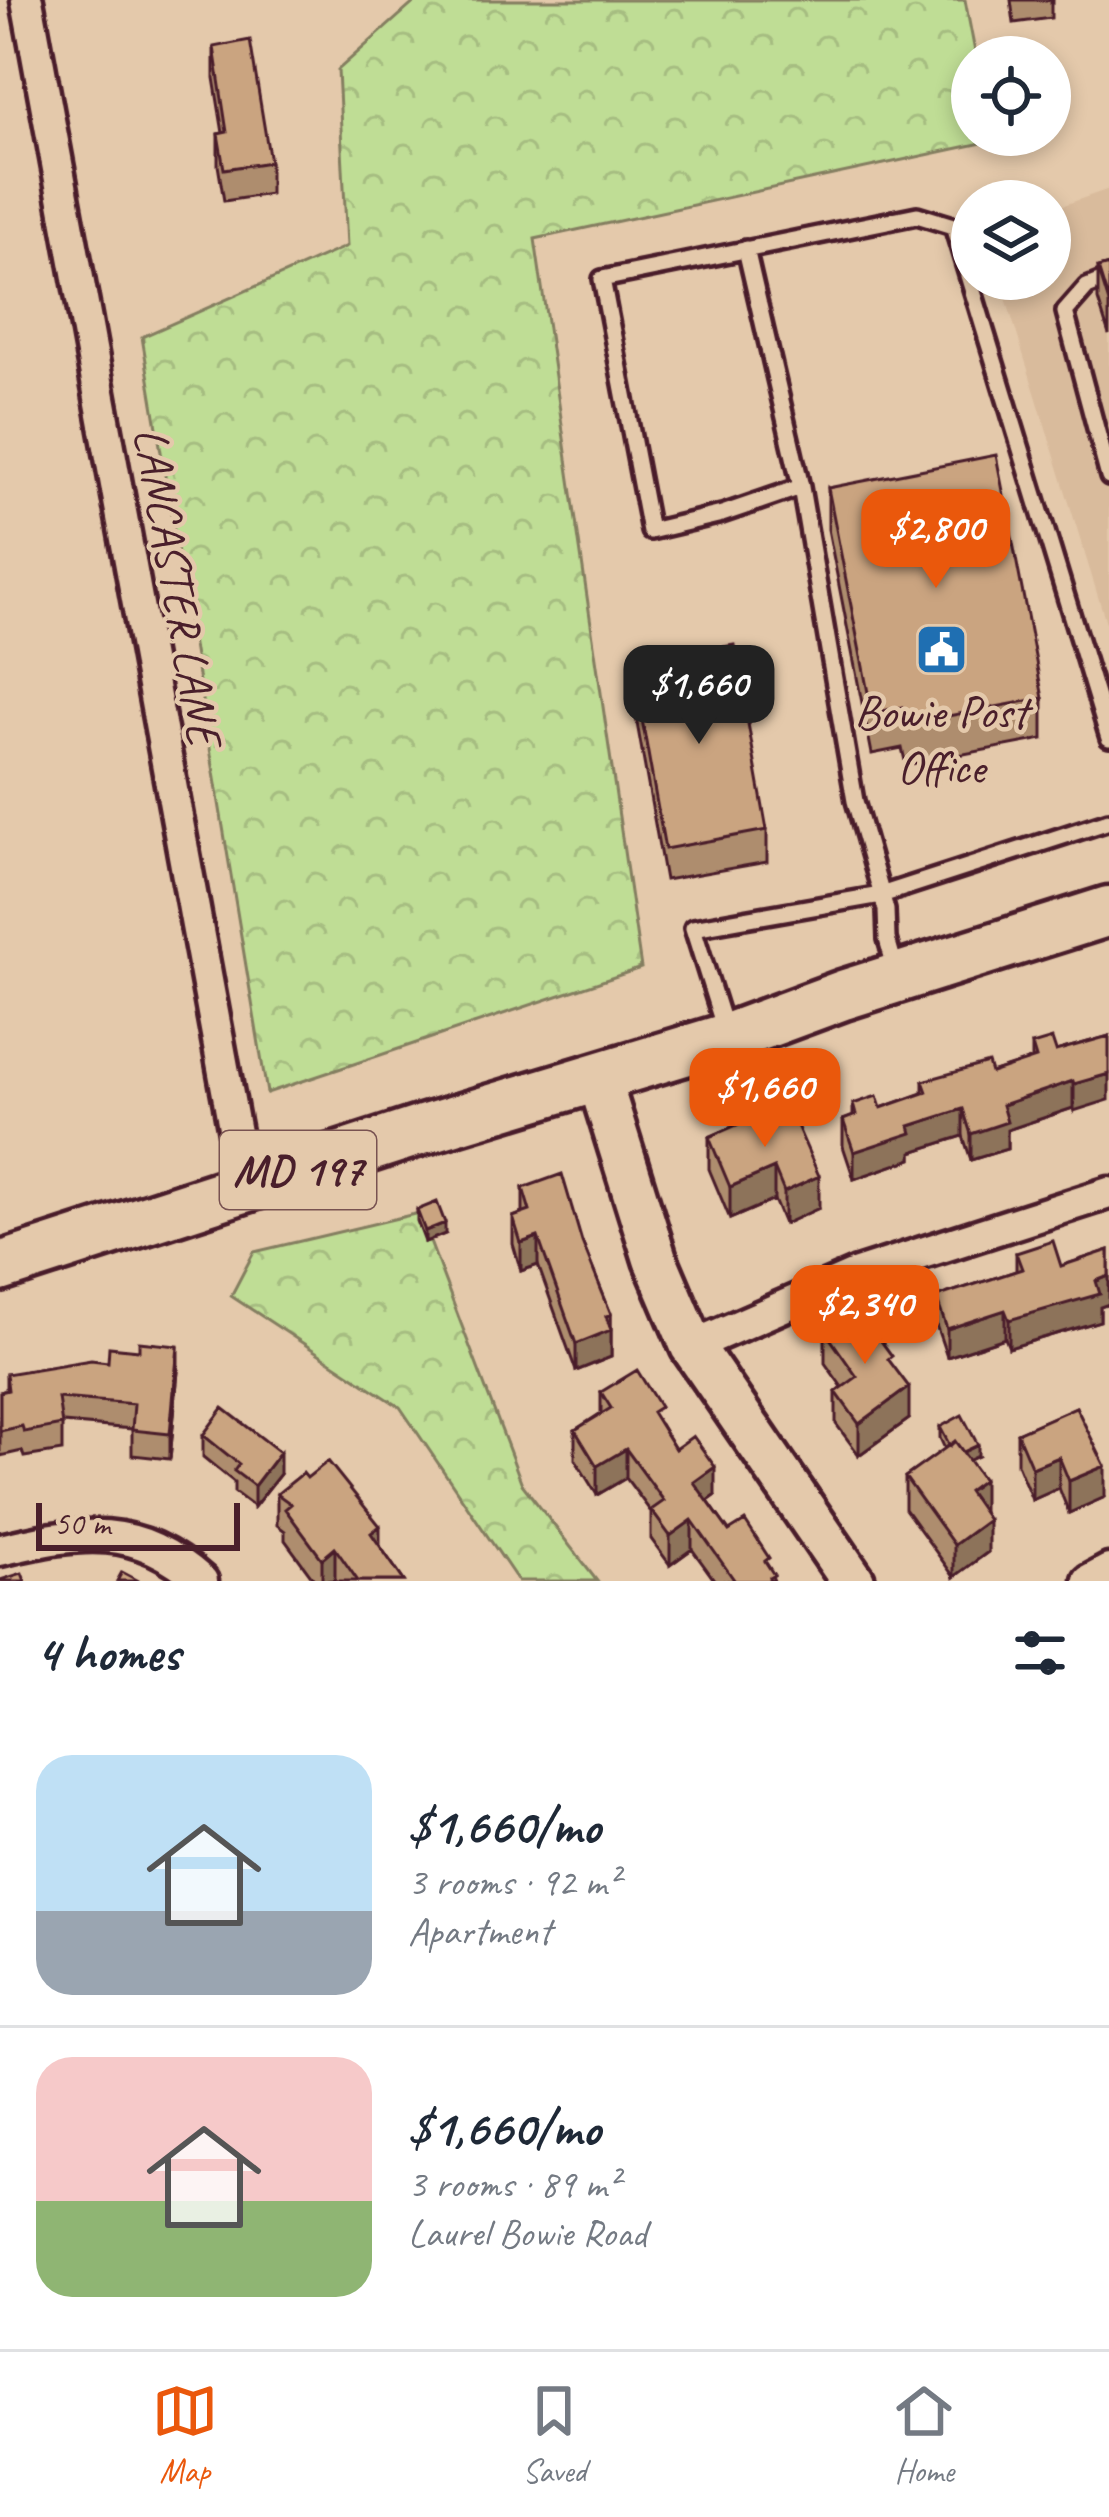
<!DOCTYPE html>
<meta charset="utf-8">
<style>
body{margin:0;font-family:Caveat,sans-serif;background:#f6f6f7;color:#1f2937;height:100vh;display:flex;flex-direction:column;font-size:45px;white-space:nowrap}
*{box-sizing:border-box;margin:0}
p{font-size:39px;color:#747a83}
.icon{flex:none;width:66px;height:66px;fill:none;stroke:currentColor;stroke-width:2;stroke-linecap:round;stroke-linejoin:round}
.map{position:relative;height:1581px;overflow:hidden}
.drawer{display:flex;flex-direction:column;background:#fff;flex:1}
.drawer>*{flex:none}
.buttons{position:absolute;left:951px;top:36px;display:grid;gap:24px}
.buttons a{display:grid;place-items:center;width:120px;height:120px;border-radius:50%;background:#fff;box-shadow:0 6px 18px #0003;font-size:60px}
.scale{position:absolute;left:36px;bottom:30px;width:204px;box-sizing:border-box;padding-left:12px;border:6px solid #4a1f2b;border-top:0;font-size:33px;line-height:42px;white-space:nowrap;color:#4a1f2b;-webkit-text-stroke:9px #e4c9ab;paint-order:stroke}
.price{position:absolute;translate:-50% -102px;padding:0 27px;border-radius:24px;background:#ea580c;color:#fff;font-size:39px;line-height:78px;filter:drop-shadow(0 3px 6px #0008)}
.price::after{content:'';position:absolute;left:50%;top:72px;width:36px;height:27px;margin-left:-18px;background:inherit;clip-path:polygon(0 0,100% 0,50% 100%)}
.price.selected{background:#222;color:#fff}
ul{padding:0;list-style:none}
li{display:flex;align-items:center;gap:36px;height:300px;padding:0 36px}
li+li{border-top:3px solid #e0e1e3}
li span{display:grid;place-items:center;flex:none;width:336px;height:240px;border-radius:36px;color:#555}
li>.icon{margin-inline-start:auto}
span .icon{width:144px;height:144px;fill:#fffc;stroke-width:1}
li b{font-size:51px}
h2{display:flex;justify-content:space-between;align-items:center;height:144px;padding:0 36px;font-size:51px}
.tabs{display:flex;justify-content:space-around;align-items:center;height:168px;border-top:3px solid #e0e1e3;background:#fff;font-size:33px;color:#747a83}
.tabs a{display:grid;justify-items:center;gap:6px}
.tabs .selected{color:#ea580c}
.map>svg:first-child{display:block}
.built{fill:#d9bb9c}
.forest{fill:url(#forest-crowns);stroke:#847e60;stroke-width:3}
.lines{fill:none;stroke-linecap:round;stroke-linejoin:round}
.lane-casing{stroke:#4a1f2b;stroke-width:24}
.street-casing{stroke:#4a1f2b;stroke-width:39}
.secondary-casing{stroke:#4a1f2b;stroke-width:51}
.primary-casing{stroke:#4a1f2b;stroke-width:57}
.lane{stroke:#e4c9ab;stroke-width:15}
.street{stroke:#e4c9ab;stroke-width:30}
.secondary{stroke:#e4c9ab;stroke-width:42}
.primary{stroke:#e4c9ab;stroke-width:48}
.wall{fill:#ae8d6e;stroke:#4a1f2b;stroke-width:3}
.shaded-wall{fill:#8d735a;stroke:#4a1f2b;stroke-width:3}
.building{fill:#caa480;stroke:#4a1f2b;stroke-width:3}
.labels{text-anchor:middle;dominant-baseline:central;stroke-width:9;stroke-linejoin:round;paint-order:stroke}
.shield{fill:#e4c9ab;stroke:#785251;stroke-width:3}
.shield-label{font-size:45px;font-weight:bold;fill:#4a1f2b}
.street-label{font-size:48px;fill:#4a1f2b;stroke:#e4c9ab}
.poi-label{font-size:48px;fill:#4a1f2b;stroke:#e4c9ab}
</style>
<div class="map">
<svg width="1109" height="1581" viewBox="0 0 1109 1581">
<defs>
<pattern id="forest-crowns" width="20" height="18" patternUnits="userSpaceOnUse" patternTransform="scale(3)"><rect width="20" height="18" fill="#bfdd95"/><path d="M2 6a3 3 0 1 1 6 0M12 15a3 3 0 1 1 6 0" fill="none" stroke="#a6bd81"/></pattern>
</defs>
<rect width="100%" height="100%" fill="#e4c9ab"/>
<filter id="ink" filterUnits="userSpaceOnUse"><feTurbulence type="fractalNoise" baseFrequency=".00833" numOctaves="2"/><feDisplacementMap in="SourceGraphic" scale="24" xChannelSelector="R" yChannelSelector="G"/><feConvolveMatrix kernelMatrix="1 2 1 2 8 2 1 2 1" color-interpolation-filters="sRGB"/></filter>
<g filter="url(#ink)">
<path class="built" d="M 1109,189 L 1109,632 L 1000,279 L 1050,279 L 1050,210 Z"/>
<path class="forest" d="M 417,0 L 965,0 L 976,57 L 972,57 L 972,135 L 1010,137 L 535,239 L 641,968 L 267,1093 L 142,337 L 347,246 L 338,70 Z
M 419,1213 L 522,1484 L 597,1581 L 518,1581 L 400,1407 L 231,1296 L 254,1252 Z"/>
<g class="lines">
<defs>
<path id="lane" d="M 746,249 L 801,487 L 855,801 L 886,910 L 887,939 L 897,974
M 1109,278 L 1087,287 L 1065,312 L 1109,477
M 801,487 L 722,514 L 650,531 L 602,279 L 917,215 L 953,226 L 1109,738
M 725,1030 L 693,928 L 881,895 L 1109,821"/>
<path id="street" d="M 27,0 L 245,1187
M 692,1346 L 857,1274 L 1109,1193
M 0,1550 C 82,1531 136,1522 202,1581
M 1089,1581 L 1109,1570"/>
<path id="secondary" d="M 598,1076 L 655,1259 L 692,1346 L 853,1581"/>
<path id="primary" d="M 0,1267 L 422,1130 L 727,1038 L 843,995 L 1109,911"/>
</defs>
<use href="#lane" class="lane-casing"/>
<use href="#street" class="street-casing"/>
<use href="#secondary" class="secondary-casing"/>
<use href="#primary" class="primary-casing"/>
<use href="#lane" class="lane"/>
<use href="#street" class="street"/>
<use href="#secondary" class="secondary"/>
<use href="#primary" class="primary"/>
</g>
<path class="wall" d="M 1011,0 L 1053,0 L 1053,3 L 1051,3 L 1051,18 L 1014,23 Z
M 214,47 L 270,162 L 270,194 L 224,201 L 218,165 L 218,134 L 223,133 L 214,78 Z
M 1109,265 L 1109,335 L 1098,300 L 1098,268 Z
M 828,488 L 1043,698 L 1043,739 L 906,765 L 902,748 L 872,754 L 828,529 Z
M 632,663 L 767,830 L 767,862 L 665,880 L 632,695 Z
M 1109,1036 L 1074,1111 L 1073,1108 L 1007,1130 L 1007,1149 L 971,1160 L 963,1136 L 912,1152 L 912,1159 L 854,1179 L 843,1146 L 843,1120 L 853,1117 L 853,1104 L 881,1108 L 923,1093 L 923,1081 L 991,1073 L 1032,1060 L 1032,1045 L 1056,1051 Z
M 787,1103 L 819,1208 L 784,1224 L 774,1200 L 730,1219 L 709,1169 L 709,1137 Z
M 523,1188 L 582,1242 L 611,1314 L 611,1357 L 576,1371 L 538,1265 L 521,1271 L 513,1244 L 513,1217 L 523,1213 Z
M 417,1210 L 445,1234 L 425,1242 L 417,1221 Z
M 1109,1250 L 1109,1304 L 1100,1307 L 1100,1321 L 1009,1348 L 1005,1338 L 947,1357 L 936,1325 L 936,1297 L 1016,1271 L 1016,1253 L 1061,1266 Z
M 825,1331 L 909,1419 L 859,1455 L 836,1424 L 836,1392 L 842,1387 L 825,1363 Z
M 178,1371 L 170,1459 L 132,1455 L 132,1429 L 62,1423 L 62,1451 L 24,1457 L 22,1451 L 0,1456 L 0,1392 L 6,1390 L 6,1374 Z
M 601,1392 L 660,1424 L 675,1449 L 715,1496 L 708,1501 L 729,1531 L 769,1568 L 774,1581 L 715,1581 L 692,1549 L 670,1565 L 651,1539 L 651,1512 L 626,1478 L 597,1495 L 575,1459 L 575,1430 L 601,1413 Z
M 1076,1407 L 1105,1497 L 1069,1513 L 1059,1488 L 1032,1500 L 1017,1464 L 1017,1433 Z
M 940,1427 L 978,1456 L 968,1460 L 983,1512 L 988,1552 L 954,1577 L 905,1509 L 905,1477 L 945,1449 L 940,1438 Z
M 203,1435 L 280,1474 L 254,1507 L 234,1492 L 234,1482 L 203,1457 Z
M 277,1494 L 380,1546 L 404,1581 L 315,1581 L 285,1540 L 285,1531 L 277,1525 Z"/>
<path class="shaded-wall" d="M 1109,1074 L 1109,1100 L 1074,1111 L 1074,1084 Z
M 1073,1081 L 1073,1108 L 1007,1130 L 1007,1149 L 971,1160 L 971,1134 L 1002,1105 Z
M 963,1109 L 963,1136 L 912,1152 L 912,1159 L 854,1179 L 854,1152 L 910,1126 Z
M 774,1168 L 774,1200 L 730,1219 L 730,1187 Z
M 819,1176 L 819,1208 L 784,1224 L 784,1192 Z
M 445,1223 L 445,1234 L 425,1242 L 425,1231 Z
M 538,1237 L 538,1265 L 521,1271 L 521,1243 Z
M 1109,1276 L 1109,1304 L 1100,1307 L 1100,1321 L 1009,1348 L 1009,1320 Z
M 1005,1310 L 1005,1338 L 947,1357 L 947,1329 Z
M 611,1314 L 611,1357 L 576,1371 L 576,1344 L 606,1316 Z
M 178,1346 L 178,1371 L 170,1459 L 170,1434 Z
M 909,1387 L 909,1419 L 859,1455 L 859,1424 Z
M 978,1445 L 978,1456 L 955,1467 L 955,1456 Z
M 626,1449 L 626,1478 L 597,1495 L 597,1466 Z
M 280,1452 L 280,1474 L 254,1507 L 254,1486 Z
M 1059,1457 L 1059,1488 L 1032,1500 L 1032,1468 Z
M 1105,1466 L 1105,1497 L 1069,1513 L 1069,1481 Z
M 715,1467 L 715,1496 L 694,1511 L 694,1482 Z
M 983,1480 L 983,1512 L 968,1491 Z
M 692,1520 L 692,1549 L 670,1565 L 670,1536 Z
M 988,1520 L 988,1552 L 954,1577 L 954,1545 Z
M 380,1526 L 380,1557 L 371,1533 Z
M 335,1548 L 335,1580 L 322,1581 L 322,1559 Z"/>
<path class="building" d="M 250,40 L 270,162 L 224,169 L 218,134 L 227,132 L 214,47 Z
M 1109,265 L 1109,303 L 1098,268 Z
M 996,455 L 1043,698 L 906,724 L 902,707 L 872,713 L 828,488 Z
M 734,645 L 767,830 L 665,849 L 632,663 Z
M 1109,1036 L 1109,1074 L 1074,1084 L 1073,1081 L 1002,1105 L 1007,1122 L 971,1134 L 963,1109 L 910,1126 L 912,1133 L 854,1152 L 843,1120 L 856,1115 L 853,1104 L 877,1096 L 881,1108 L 927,1092 L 923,1081 L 988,1063 L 991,1073 L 1036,1058 L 1032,1045 L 1052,1039 L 1056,1051 Z
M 787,1103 L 819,1176 L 784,1192 L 774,1168 L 730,1187 L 709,1137 Z
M 562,1174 L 582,1242 L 611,1314 L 606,1316 L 611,1330 L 576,1344 L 538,1237 L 521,1243 L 513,1217 L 530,1211 L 523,1188 Z
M 437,1202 L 445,1223 L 425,1231 L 417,1210 Z
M 1053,1241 L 1061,1266 L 1109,1250 L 1109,1276 L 1096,1281 L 1100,1294 L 1009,1320 L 1005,1310 L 947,1329 L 936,1297 L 1022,1269 L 1016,1253 Z
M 857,1308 L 892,1356 L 888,1359 L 909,1387 L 859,1424 L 836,1392 L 857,1377 L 825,1331 Z
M 139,1342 L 178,1346 L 170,1434 L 132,1430 L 134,1404 L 58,1398 L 62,1425 L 24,1432 L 22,1426 L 0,1431 L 0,1392 L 8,1390 L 6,1374 L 91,1360 L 108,1362 L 109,1347 L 139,1350 Z
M 637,1370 L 660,1407 L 652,1412 L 675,1449 L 693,1436 L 715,1467 L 694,1482 L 729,1531 L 745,1521 L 769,1558 L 765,1561 L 774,1575 L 769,1578 L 771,1581 L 735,1581 L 692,1520 L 670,1536 L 651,1510 L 664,1501 L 626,1449 L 597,1466 L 575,1430 L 611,1408 L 601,1392 Z
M 1076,1407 L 1105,1466 L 1069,1481 L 1059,1457 L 1032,1468 L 1017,1433 Z
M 223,1408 L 280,1452 L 254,1486 L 234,1471 L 239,1464 L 203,1435 Z
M 962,1415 L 978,1445 L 963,1452 L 955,1441 L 950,1446 L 940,1427 Z
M 955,1441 L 983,1480 L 968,1491 L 988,1520 L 954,1545 L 905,1477 Z
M 328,1461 L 380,1526 L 371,1533 L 404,1581 L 358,1581 L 335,1548 L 322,1559 L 285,1509 L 291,1504 L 277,1494 L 303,1473 L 307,1478 Z
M 122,1572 L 139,1581 L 117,1581 Z
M 22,1573 L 25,1581 L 0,1581 L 0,1580 Z"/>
</g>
<defs>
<symbol id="civic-square" viewBox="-11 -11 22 22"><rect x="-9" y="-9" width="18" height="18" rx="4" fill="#1f6fb2" stroke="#e4c9ab"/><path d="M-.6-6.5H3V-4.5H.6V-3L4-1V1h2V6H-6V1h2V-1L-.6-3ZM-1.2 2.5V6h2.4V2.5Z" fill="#fff"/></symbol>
</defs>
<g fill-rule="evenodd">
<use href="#civic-square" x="912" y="620" width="59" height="59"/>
</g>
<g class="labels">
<rect class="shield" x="220" y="1131" width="156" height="78" rx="9"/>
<g class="shield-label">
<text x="298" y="1170">MD 197</text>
</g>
<g class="street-label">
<text transform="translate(178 586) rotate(80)">LANCASTER LANE</text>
</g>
<g class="poi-label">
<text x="941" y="712">Bowie Post<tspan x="941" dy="55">Office</tspan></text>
</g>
</g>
</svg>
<div class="buttons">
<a><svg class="icon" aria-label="locate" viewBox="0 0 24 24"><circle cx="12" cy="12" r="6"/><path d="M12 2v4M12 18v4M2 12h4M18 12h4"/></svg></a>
<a><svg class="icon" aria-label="layers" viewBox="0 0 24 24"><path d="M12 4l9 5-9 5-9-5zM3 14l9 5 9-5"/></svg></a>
</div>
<div class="scale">50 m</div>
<b class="price" style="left:936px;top:591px">$2,800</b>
<b class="price selected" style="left:699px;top:747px">$1,660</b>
<b class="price" style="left:765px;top:1150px">$1,660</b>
<b class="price" style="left:865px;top:1367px">$2,340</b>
</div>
<section class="drawer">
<h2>4 homes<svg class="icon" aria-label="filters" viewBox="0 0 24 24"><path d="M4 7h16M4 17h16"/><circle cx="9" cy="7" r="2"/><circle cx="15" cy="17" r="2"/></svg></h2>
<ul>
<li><span style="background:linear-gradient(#bfe0f5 65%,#9aa5b1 0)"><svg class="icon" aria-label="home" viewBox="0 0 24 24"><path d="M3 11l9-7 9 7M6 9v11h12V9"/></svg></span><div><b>$1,660/mo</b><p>3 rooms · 92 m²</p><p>Apartment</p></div></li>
<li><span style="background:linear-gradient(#f6c9c9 60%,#8fb573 0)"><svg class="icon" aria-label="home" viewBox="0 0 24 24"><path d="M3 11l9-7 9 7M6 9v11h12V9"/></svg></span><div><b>$1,660/mo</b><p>3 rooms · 89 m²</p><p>Laurel Bowie Road</p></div></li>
</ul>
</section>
<nav class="tabs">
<a class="selected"><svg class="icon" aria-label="map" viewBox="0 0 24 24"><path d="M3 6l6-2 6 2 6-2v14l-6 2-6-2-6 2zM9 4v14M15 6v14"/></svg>Map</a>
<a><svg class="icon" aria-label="saved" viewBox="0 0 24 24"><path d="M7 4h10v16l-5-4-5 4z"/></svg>Saved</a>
<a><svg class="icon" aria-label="home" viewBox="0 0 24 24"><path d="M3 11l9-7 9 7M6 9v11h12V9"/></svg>Home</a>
</nav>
